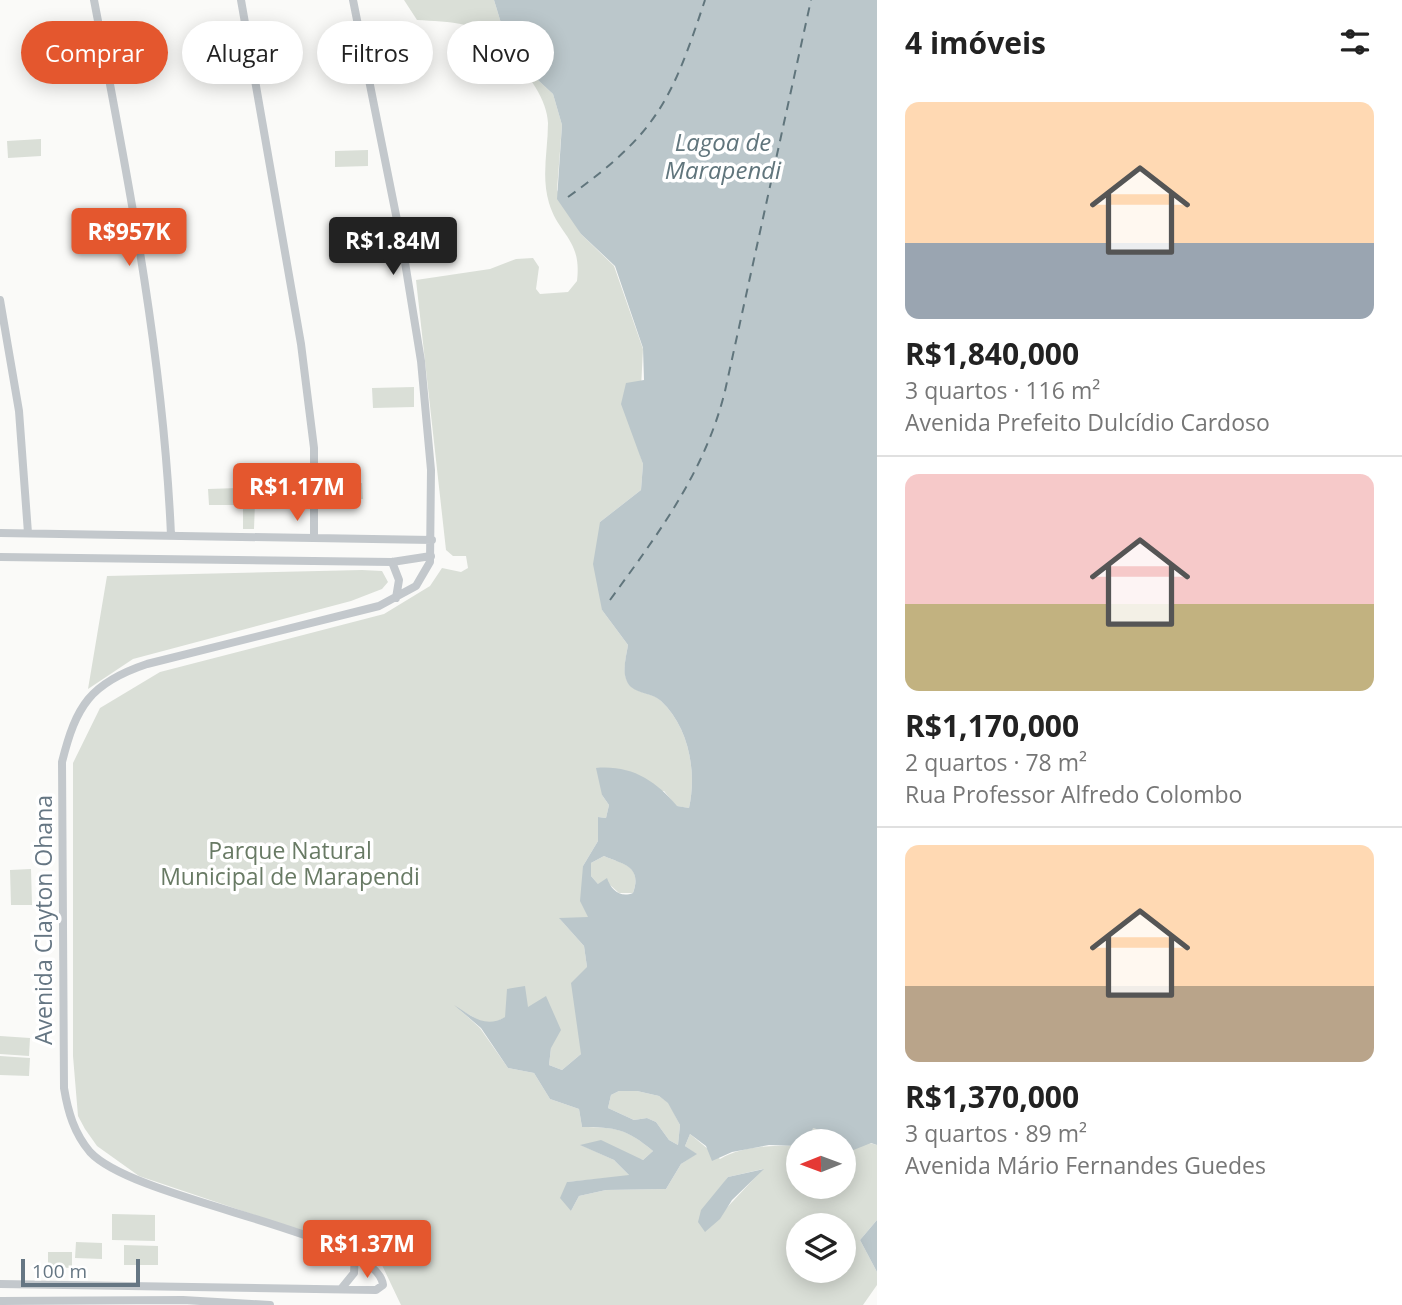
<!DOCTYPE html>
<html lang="pt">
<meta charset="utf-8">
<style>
body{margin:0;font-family:"Open Sans",sans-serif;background:#f6f6f6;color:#222;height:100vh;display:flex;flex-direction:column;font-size:26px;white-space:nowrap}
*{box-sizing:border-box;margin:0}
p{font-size:23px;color:#767676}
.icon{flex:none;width:38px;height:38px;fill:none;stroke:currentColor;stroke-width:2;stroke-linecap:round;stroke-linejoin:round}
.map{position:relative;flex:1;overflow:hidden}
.panel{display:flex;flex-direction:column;background:#fff;width:525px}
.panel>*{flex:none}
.guide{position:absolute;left:21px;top:21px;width:665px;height:63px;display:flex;gap:14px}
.needle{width:46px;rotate:269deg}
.tools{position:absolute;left:786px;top:1129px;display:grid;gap:14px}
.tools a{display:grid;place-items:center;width:70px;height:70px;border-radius:50%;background:#fff;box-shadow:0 4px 18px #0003;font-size:35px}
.scale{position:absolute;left:21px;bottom:18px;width:119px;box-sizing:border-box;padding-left:7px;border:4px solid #657683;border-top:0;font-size:19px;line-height:24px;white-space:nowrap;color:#657683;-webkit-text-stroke:5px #fff;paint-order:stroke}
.price{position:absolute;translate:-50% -60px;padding:0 16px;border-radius:7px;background:#e4572e;color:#fff;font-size:23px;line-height:46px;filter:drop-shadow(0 2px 4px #0008)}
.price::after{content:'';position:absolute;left:50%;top:42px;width:21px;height:16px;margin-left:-10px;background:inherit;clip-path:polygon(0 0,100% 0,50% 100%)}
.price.current{background:#222;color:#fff}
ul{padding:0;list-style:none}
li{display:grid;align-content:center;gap:14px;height:371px;padding:0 28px}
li+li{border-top:2px solid #e0e0e0}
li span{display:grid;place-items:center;height:217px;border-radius:14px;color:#555}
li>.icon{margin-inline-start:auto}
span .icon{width:126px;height:126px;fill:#fffc;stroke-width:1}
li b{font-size:30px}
h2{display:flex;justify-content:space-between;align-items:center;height:84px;padding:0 28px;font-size:30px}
.chip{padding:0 24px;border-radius:32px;background:#fff;box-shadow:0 4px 18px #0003;font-size:24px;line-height:63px}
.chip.current{background:#e4572e;color:#fff}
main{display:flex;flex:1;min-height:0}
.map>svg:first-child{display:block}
.green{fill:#dadfd7;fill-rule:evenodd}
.water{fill:#bbc7cb;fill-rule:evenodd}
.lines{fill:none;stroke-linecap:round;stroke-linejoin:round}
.ferry{stroke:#60757c;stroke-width:2;stroke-dasharray:9 7;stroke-linecap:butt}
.street{stroke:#c3c8cc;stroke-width:8}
.labels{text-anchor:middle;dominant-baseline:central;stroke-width:7;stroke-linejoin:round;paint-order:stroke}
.park-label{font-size:23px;fill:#687a64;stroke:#fff}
.street-label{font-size:23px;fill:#657683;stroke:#fff}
.water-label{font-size:24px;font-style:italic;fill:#60757c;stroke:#fff}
</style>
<main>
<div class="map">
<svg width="877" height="1305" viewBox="0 0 877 1305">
<rect width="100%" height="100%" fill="#fafaf8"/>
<path class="green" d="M 404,0 L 494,0 L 501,23 L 526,69 L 553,94 L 562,125 L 557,190 L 581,234 L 614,266 L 643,349 L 638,448 L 643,464 L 641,490 L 600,522 L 602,610 L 628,645 C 626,658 620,677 632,687 C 640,694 654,693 661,701 C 689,727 697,772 689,808 L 676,806 L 664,791 L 602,795 L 609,805 L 606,818 L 598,817 L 598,841 L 583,866 L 589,918 L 560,919 L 584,946 L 587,967 L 581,1054 L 562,1070 L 549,1065 L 551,1048 L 528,1007 L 493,1023 L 482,1022 L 459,1009 L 480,1028 L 508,1068 L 534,1073 L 550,1099 L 579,1109 L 582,1127 C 616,1127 627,1129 653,1151 L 643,1160 L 581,1145 L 614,1160 L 630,1176 L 567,1182 L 571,1211 L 579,1196 L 606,1190 L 666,1189 L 681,1164 L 696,1154 L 685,1146 L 690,1134 L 720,1159 C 742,1146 772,1145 798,1146 L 798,1186 L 844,1186 L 844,1141 L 810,1141 L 813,1128 L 877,1145 L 877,1220 L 860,1240 L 877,1272 L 877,1285 L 863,1305 L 401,1305 L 381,1263 L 352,1248 L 139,1176 L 97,1146 L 85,1129 L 78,1116 L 73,1056 L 73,763 L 100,708 L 160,672 L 384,614 L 430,586 L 442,568 L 461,572 L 468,568 L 466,556 L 453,556 L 446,550 L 416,280 L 490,269 L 516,259 L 533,258 L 539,267 L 536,289 L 540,294 L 568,292 L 577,281 C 582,239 559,236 549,203 C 541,176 548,150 548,123 C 547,87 498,35 465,25 C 450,21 432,21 417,20 ZM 763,1169 L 705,1231 L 719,1190 L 728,1177 ZM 798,1225 L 844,1225 L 844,1270 L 798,1270 Z
M 41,139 L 41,156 L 8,158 L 7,141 Z
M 368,150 L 368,166 L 335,167 L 335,151 Z
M 414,387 L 414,407 L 373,408 L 372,388 Z
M 362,483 L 363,499 L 331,500 L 331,484 Z
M 238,488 L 239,505 L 209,505 L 208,489 Z
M 243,502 L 255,503 L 254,529 L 243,529 Z
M 362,570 L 382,571 L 388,582 L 382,589 L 351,601 L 133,659 L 88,689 L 107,576 Z
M 604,856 C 621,864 643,864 633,893 L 619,893 L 609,884 L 598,884 L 591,876 L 591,863 Z
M 31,869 L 32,905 L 11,905 L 10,870 Z
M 0,1036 L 30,1038 L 29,1056 L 0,1054 Z
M 0,1056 L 30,1058 L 29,1076 L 0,1075 Z
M 619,1091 L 637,1091 L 659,1096 L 669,1103 L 680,1125 L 678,1145 L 669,1140 L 656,1122 L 647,1118 L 634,1120 L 608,1108 L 611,1095 Z
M 112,1214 L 155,1215 L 155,1241 L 112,1240 Z
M 76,1242 L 102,1243 L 102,1259 L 75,1258 Z
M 124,1245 L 158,1246 L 158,1265 L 124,1265 Z
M 48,1252 L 72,1252 L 72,1268 L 48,1267 Z"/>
<path class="water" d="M 494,0 L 877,0 L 877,1145 L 871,1143 L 851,1151 L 842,1137 L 813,1128 L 810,1141 L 798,1141 L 798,1146 L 769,1145 L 732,1152 L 712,1161 L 706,1146 L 690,1134 L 685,1146 L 697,1154 L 681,1164 L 666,1189 L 606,1190 L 579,1196 L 571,1211 L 560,1198 L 567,1182 L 629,1175 L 614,1160 L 580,1145 L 601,1140 L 643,1160 L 653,1151 C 627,1129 615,1127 582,1127 L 579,1109 L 550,1099 L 534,1073 L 508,1068 L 481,1028 L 454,1005 C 472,1016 485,1029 505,1017 L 507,989 L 525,986 L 528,1007 L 546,996 L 561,1030 L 551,1048 L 549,1065 L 562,1070 L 581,1054 L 571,983 L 587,967 L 584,946 L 559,918 L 588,917 L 580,901 L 583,866 L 598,841 L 598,817 L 606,818 L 609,805 L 602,795 L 596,768 C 631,765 655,780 677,806 L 689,808 C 697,772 689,727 661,701 C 653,693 639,694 631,687 C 620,676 626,658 628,645 L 602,610 L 593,564 L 600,522 L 641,490 L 643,464 L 621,404 L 626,383 L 644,380 L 643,348 L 615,266 L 581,234 L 557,199 L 562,125 L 553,94 L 526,69 L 501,23 ZM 604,856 C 621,864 643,865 633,893 C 620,898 611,890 607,878 L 598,884 L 591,876 L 591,863 ZM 619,1091 L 637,1091 L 659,1096 L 668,1103 L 680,1125 L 678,1145 L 669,1140 L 656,1122 L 647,1118 L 634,1120 L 608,1108 L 611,1095 Z
M 764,1169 L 732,1200 L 720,1219 L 705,1232 L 698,1222 L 701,1210 L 728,1177 Z
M 877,1220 L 877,1272 L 860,1240 Z"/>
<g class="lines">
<path class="ferry" d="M 568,197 C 657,133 671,102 705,0
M 610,600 C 658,534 705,472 725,391 L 811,0"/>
<path class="street" d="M 94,0 C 128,178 163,354 171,535
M 241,0 L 301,344 L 314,448 L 314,538
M 0,300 L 19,411 L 28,533
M 0,533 L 432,540
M 0,557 L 392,562 L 431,556
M 392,562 L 399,580 L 396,598
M 0,1284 L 376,1290 L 383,1285 C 378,1233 136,1202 90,1152 C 74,1133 68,1112 64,1088 L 62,762 C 76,706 90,683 147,664 L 379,606 L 416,586 L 430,562 L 431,470 L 421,361 L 403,250 L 353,0
M 341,1289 L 354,1273 L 355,1255
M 0,1301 L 183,1300 L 270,1305"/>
</g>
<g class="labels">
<g class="park-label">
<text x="290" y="850">Parque Natural<tspan x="290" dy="26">Municipal de Marapendi</tspan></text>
</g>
<g class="street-label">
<text transform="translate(43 920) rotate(-90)">Avenida Clayton Ohana</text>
</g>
<g class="water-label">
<text x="723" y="141">Lagoa de<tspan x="723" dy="28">Marapendi</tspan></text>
</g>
</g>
</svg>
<div class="tools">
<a><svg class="needle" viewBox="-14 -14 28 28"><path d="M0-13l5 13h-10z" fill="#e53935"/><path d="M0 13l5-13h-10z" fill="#767676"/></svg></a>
<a><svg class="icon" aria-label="layers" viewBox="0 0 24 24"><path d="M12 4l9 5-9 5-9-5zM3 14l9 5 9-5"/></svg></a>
</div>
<div class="scale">100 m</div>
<b class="price" style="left:129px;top:268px">R$957K</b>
<b class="price current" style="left:393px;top:277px">R$1.84M</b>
<b class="price" style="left:297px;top:523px">R$1.17M</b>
<b class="price" style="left:367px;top:1280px">R$1.37M</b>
<div class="guide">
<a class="chip current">Comprar</a>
<a class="chip">Alugar</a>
<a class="chip">Filtros</a>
<a class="chip">Novo</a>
</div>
</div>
<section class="panel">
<h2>4 imóveis<svg class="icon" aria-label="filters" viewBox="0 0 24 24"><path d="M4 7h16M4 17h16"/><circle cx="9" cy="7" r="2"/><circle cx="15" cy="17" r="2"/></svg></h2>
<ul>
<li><span style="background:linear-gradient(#ffd9b3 65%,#9aa5b1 0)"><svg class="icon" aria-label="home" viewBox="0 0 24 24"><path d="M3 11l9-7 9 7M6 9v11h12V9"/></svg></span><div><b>R$1,840,000</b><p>3 quartos · 116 m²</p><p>Avenida Prefeito Dulcídio Cardoso</p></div></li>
<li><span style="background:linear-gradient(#f6c9c9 60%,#c2b280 0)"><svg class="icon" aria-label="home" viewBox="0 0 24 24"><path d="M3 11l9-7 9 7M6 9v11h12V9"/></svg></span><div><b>R$1,170,000</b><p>2 quartos · 78 m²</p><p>Rua Professor Alfredo Colombo</p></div></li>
<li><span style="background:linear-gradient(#ffd9b3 65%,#b9a48a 0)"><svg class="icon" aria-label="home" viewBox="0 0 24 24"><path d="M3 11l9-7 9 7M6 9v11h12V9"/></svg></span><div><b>R$1,370,000</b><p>3 quartos · 89 m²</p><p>Avenida Mário Fernandes Guedes</p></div></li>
</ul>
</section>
</main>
